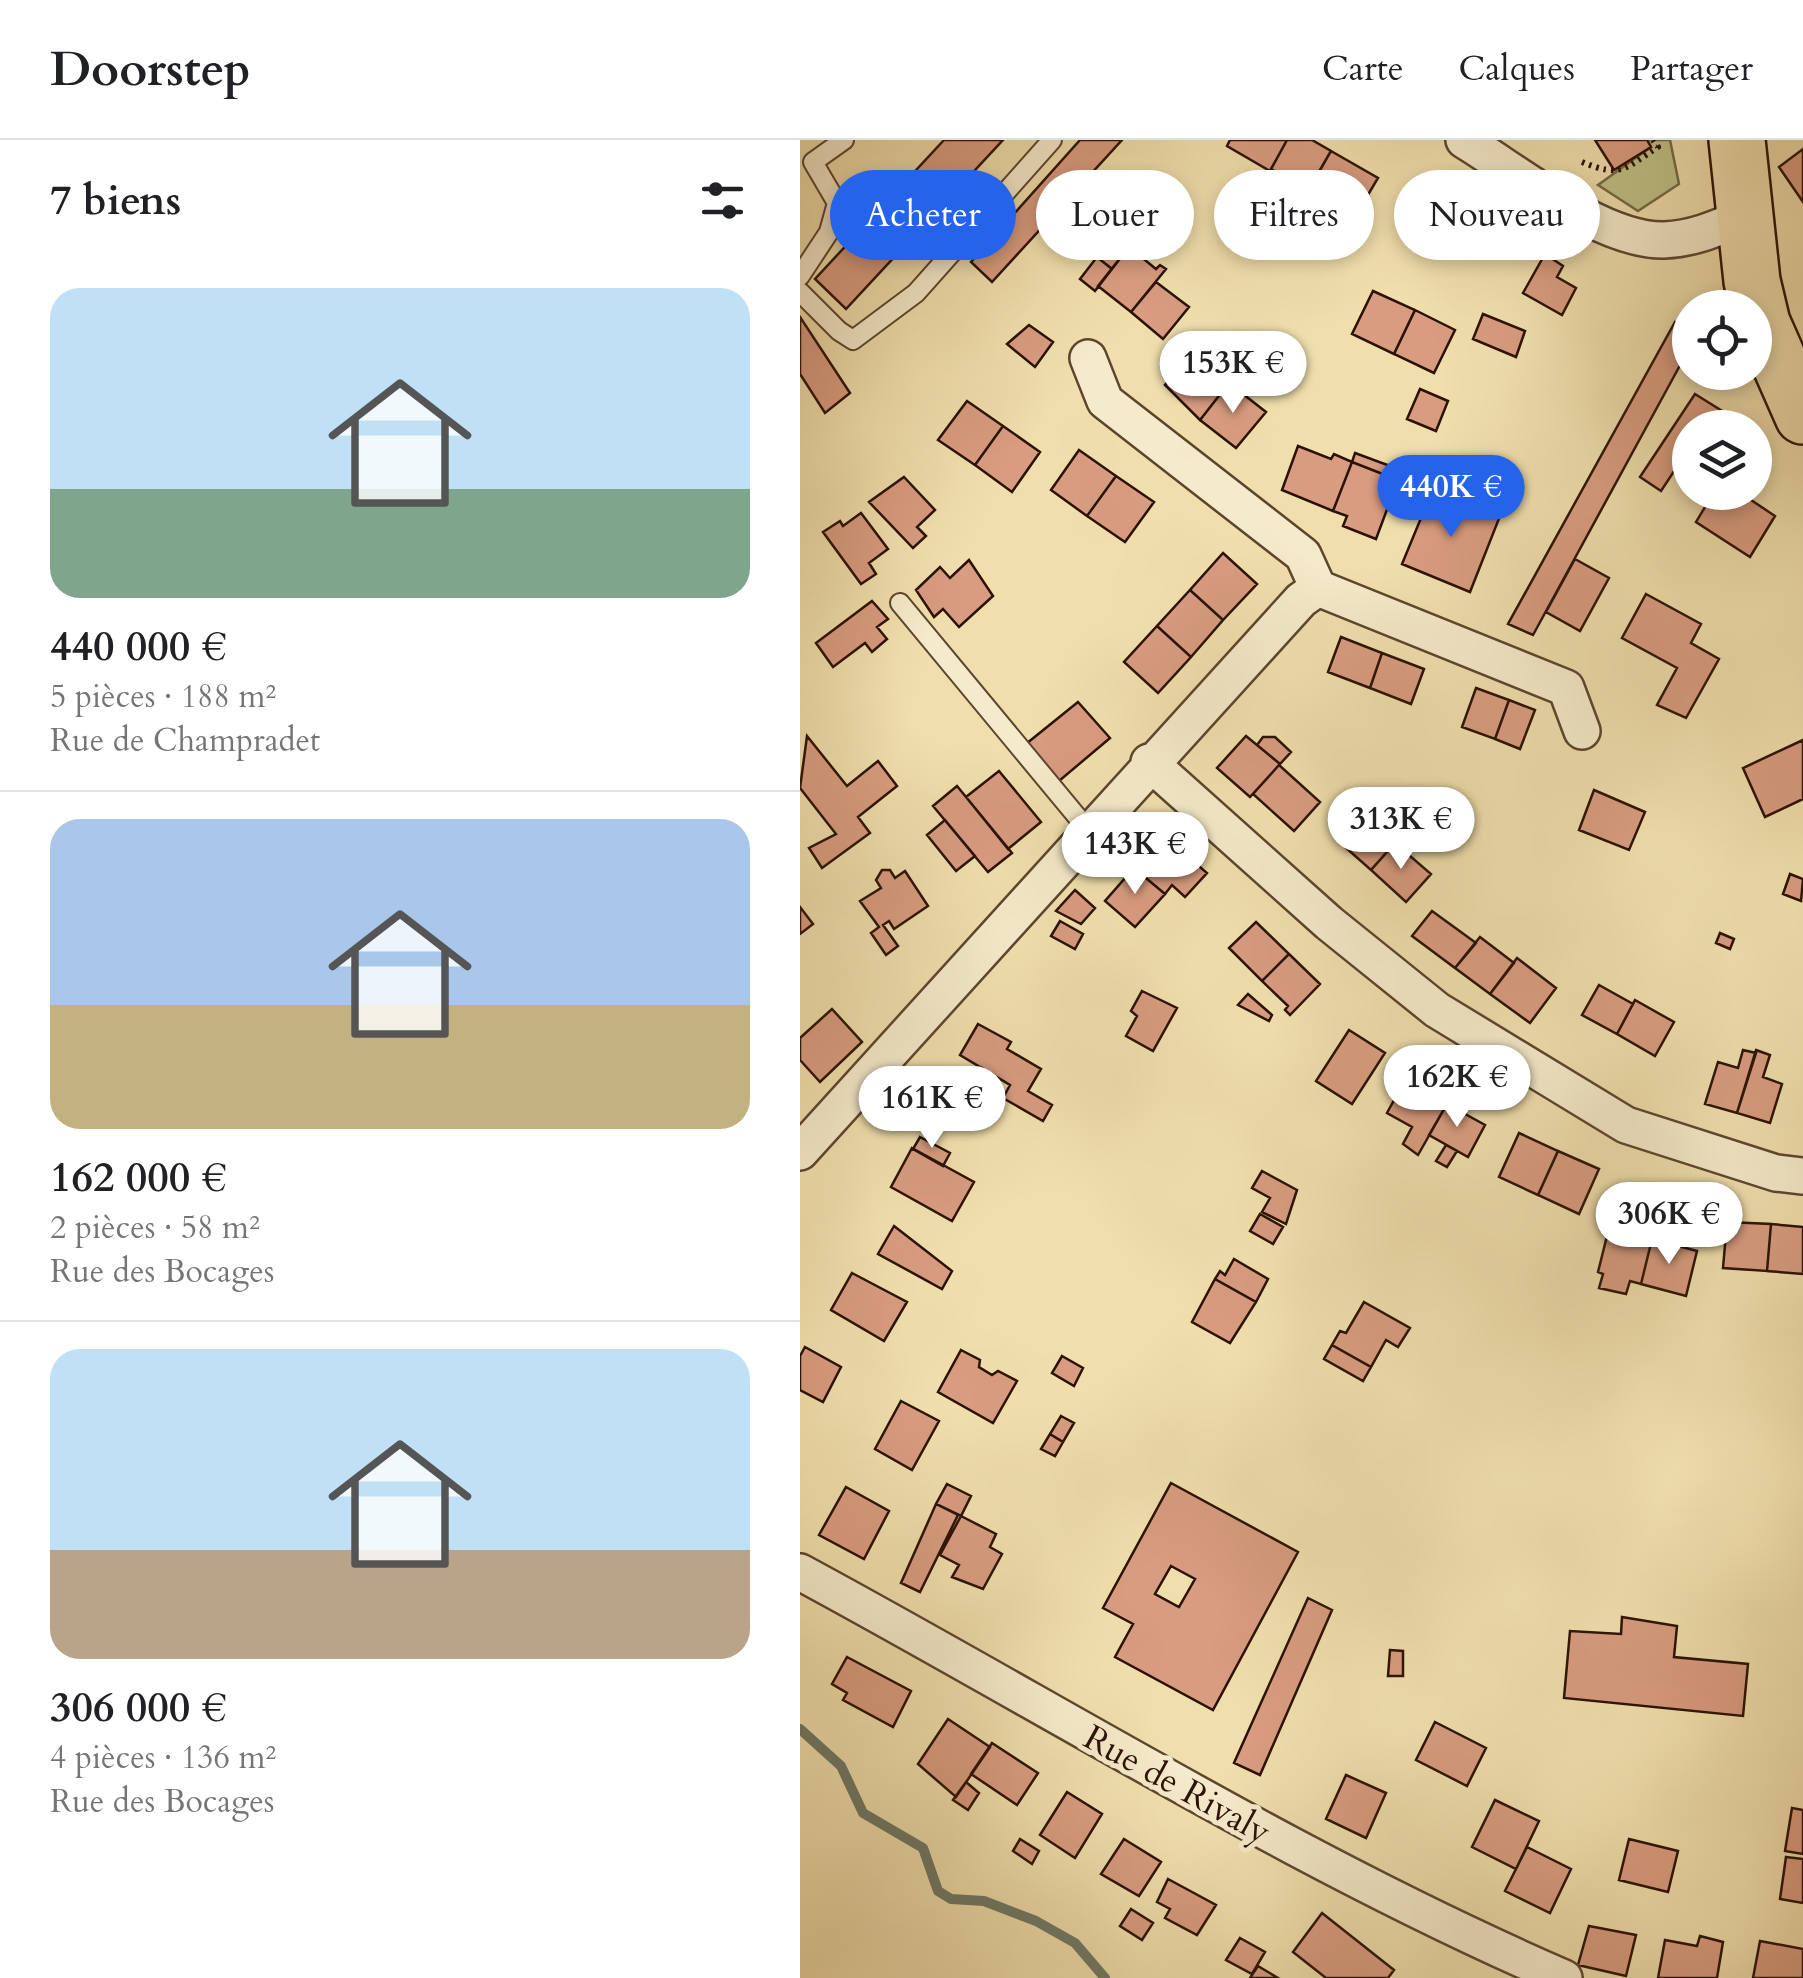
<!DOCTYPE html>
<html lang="fr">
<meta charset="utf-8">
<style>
body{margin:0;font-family:Cardo,serif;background:#f2f2f2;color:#202124;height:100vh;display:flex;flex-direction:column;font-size:38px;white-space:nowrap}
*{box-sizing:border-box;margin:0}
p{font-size:32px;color:#757577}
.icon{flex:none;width:55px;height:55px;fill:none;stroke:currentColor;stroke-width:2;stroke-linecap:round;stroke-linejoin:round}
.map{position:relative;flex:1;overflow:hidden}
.panel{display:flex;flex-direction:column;background:#fff;width:800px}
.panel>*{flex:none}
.guide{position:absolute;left:30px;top:30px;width:822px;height:90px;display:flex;gap:20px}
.fabs{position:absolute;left:872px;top:150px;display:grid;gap:20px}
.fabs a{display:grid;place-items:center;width:100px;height:100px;border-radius:50%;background:#fff;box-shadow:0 5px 15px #0003;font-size:50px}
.price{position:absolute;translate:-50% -85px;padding:0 22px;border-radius:35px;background:#fff;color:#222;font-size:32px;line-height:65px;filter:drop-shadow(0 2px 5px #0008)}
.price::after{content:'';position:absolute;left:50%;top:60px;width:30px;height:22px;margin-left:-15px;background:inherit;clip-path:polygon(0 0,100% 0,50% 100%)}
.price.active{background:#2563eb;color:#fff}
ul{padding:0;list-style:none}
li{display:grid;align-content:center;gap:20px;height:530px;padding:0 50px}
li+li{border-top:2px solid #e0e0e0}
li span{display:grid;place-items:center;height:310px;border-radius:30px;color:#555}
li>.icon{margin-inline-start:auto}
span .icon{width:180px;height:180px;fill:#fffc;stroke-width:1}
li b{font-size:42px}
h2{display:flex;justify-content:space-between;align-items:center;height:120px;padding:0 50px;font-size:42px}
.pill{padding:0 35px;border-radius:45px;background:#fff;box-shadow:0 5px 15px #0003;font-size:35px;line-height:90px}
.pill.active{background:#2563eb;color:#fff}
header{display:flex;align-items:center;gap:60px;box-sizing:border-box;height:140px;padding:0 50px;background:#fff;border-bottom:2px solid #e0e0e0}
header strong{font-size:48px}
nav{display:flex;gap:55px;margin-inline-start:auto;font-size:35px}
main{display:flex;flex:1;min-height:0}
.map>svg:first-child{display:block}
.green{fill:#bec187;stroke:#746a45;stroke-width:2.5}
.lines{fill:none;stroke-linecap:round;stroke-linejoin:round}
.stream{stroke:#6e7966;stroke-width:10}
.building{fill:#d89c80;stroke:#2b1203;stroke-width:2.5;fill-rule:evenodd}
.lane-casing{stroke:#5c452e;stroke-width:22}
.street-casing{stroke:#5c452e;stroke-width:40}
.primary-casing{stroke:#2b1203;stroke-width:60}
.path{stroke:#2b1203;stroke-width:6;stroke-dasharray:2.5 5;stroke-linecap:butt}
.lane{stroke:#f5eaca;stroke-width:18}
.street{stroke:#f5eaca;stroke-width:35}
.primary{stroke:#f0dfad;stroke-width:55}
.labels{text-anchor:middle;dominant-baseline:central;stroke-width:10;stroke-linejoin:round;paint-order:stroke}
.street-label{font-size:35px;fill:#2b1203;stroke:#f5eaca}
</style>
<header>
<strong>Doorstep</strong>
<nav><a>Carte</a><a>Calques</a><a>Partager</a></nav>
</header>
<main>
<section class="panel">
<h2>7 biens<svg class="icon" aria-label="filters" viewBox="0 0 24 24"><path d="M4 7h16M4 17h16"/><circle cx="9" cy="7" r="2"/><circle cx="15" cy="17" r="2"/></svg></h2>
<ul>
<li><span style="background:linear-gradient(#bfe0f5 65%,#7fa58c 0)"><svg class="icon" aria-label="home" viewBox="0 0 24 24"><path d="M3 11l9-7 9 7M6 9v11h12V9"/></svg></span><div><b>440 000 €</b><p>5 pièces · 188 m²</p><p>Rue de Champradet</p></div></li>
<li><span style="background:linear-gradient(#a9c7e8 60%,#c2b280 0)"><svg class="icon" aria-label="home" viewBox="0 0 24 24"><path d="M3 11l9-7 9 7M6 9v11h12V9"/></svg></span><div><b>162 000 €</b><p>2 pièces · 58 m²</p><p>Rue des Bocages</p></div></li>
<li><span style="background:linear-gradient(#bfe0f5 65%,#b9a48a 0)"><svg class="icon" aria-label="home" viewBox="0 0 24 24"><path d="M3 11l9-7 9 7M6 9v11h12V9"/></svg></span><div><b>306 000 €</b><p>4 pièces · 136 m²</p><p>Rue des Bocages</p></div></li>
</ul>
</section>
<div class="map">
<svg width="1003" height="1838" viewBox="0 0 1003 1838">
<rect width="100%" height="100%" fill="#f0dfad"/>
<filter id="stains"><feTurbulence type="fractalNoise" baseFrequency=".002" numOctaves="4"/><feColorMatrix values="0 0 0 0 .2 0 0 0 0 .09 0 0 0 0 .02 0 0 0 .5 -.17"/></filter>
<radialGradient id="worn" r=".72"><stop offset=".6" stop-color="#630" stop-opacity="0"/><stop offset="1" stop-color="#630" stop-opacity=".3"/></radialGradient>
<path class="green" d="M 847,0 L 870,0 L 879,44 L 838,71 L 798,45 L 851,7 Z"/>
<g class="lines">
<path class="stream" d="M 0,1589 L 41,1626 L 63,1673 L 123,1708 L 138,1751 L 151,1759 L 184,1761 L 236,1781 L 275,1803 L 305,1838"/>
</g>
<path class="building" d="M 144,0 L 203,0 L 46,169 L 15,139 Z
M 280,0 L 322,0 L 192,142 L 171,122 Z
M 430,0 L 487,0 L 470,31 L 427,6 Z
M 487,0 L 512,0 L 531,11 L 509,49 L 471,29 Z
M 795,0 L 847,0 L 851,7 L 814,30 Z
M 1003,9 L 1003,62 L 979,27 Z
M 531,11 L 578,38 L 556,75 L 538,66 L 525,87 L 497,71 Z
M 314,96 L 329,107 L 312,129 L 297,117 Z
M 329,107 L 356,129 L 360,125 L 366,129 L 331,172 L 298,146 Z
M 745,114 L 763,126 L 757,137 L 776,148 L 762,175 L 723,153 Z
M 297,117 L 312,129 L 295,151 L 280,139 Z
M 356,142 L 389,167 L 363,199 L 331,172 Z
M 573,151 L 615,170 L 594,214 L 552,194 Z
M 615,170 L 655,190 L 634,233 L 594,214 Z
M 683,174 L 725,191 L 716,217 L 673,199 Z
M 0,177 L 50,253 L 25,273 L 0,234 Z
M 875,182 L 890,191 L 890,207 L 733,495 L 708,484 Z
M 229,185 L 253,202 L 235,227 L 207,204 Z
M 393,213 L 429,243 L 400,280 L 365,245 Z
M 429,243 L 466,272 L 436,308 L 400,280 Z
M 620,249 L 648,261 L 636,291 L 607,279 Z
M 895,254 L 935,279 L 930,288 L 890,288 L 890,307 L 861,351 L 840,337 Z
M 167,261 L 203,286 L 175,325 L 138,300 Z
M 203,286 L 240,312 L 212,352 L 175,325 Z
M 498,306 L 531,319 L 534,314 L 552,322 L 533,371 L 482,350 Z
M 279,310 L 316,336 L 287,376 L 251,350 Z
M 555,313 L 601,330 L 598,340 L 552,322 Z
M 552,322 L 598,340 L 576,399 L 543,386 L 547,376 L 533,371 Z
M 316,336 L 354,362 L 325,402 L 287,376 Z
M 104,337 L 135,370 L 117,387 L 126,396 L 113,408 L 69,362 Z
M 633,349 L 700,376 L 670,452 L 602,424 Z
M 914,352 L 939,352 L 975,376 L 950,417 L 896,382 Z
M 61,373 L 88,409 L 69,423 L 76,434 L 61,444 L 23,392 L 40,381 L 43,386 Z
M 423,413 L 457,444 L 423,480 L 390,450 Z
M 775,419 L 809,438 L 780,491 L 746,472 Z
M 169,420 L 193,456 L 159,487 L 143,469 L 134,477 L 116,450 L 140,427 L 150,438 Z
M 390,450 L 423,480 L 391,517 L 357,486 Z
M 846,454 L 901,484 L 891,503 L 919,519 L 886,578 L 857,565 L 877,528 L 822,498 Z
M 72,461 L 88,479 L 77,487 L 87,499 L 72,512 L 65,503 L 33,527 L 16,503 Z
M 357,486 L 391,517 L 358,553 L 324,522 Z
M 541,497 L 582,513 L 570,548 L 528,532 Z
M 582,513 L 624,529 L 611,564 L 570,548 Z
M 676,548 L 709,560 L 695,599 L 662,587 Z
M 709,560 L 735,570 L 720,609 L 695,599 Z
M 278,562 L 310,598 L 259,641 L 226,604 Z
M 7,596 L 47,646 L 78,621 L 97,646 L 58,677 L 70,693 L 22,728 L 9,708 L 36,694 L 0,648 Z
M 446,596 L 480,624 L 450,657 L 417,628 Z
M 463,597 L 475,597 L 491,612 L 480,624 L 457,605 Z
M 1003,600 L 1003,659 L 965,677 L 943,628 Z
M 479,625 L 520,662 L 494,691 L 453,654 Z
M 199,631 L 241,682 L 208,709 L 166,657 Z
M 157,646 L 212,713 L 188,732 L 133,666 Z
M 794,650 L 845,672 L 829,710 L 779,690 Z
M 562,673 L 595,703 L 571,730 L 537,700 Z
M 145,680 L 175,716 L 156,731 L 127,695 Z
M 363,695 L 407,733 L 385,757 L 372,745 L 365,754 L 334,728 Z
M 595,703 L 631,734 L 606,762 L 571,730 Z
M 334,728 L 365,754 L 335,787 L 305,761 Z
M 82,730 L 90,730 L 95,738 L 105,731 L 128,766 L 94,789 L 89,781 L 83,785 L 98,806 L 86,815 L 71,793 L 79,787 L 60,761 L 81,748 L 76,740 Z
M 990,734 L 1003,739 L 1001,761 L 983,754 Z
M 275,750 L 295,768 L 281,784 L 256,771 Z
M 0,767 L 13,784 L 0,794 Z
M 632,771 L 676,803 L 655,828 L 612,796 Z
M 260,781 L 283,794 L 275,809 L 251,796 Z
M 456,782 L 489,814 L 462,841 L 429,808 Z
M 920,793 L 934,799 L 930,809 L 916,803 Z
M 680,797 L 714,823 L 690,854 L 655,828 Z
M 489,814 L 520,844 L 490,875 L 485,870 L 488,866 L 462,841 Z
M 717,818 L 756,848 L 730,883 L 690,854 Z
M 799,845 L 833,864 L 817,894 L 782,875 Z
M 342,851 L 377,868 L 353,911 L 326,896 L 337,876 L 331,871 Z
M 448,854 L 472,875 L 469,881 L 438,865 Z
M 835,860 L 874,882 L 855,916 L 817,894 Z
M 32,869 L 62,902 L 20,942 L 0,920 L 0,898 Z
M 178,884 L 211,902 L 207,909 L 241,929 L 228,951 L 252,965 L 243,981 L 203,958 L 210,945 L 160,915 Z
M 549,890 L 585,913 L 552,964 L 516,941 Z
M 943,910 L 956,913 L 937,973 L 905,964 L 918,922 L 938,928 Z
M 956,910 L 970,915 L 963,937 L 982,944 L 970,983 L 937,973 Z
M 605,940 L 647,964 L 618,1015 L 603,1004 L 612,987 L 587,973 Z
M 647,964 L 685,985 L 668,1017 L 629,995 Z
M 719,993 L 758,1011 L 738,1055 L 699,1037 Z
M 120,997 L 150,1013 L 143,1026 L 113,1009 Z
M 646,1005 L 657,1011 L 647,1027 L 636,1021 Z
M 112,1008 L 174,1042 L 152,1081 L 91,1047 Z
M 758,1011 L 799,1029 L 779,1074 L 738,1055 Z
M 462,1031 L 497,1050 L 486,1084 L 462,1072 L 470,1058 L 452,1048 Z
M 460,1074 L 483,1087 L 473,1104 L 450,1091 Z
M 927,1082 L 971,1084 L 967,1131 L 923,1128 Z
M 971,1084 L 1003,1087 L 1003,1134 L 967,1131 Z
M 94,1086 L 152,1131 L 142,1149 L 78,1114 Z
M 809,1088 L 852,1099 L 841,1144 L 830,1141 L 826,1154 L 799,1148 L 803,1134 L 798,1132 Z
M 852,1099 L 897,1111 L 886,1156 L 841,1144 Z
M 434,1119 L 468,1139 L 456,1162 L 415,1139 L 420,1131 L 425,1135 Z
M 52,1133 L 107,1162 L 84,1201 L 31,1170 Z
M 415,1139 L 456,1162 L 430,1203 L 392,1182 Z
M 564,1162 L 610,1188 L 598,1207 L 586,1200 L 571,1227 L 532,1205 L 540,1191 L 546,1193 Z
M 532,1205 L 571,1227 L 563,1241 L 524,1219 Z
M 5,1207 L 41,1227 L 23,1262 L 0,1250 L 0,1216 Z
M 161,1210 L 180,1220 L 179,1227 L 192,1235 L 198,1231 L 217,1241 L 193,1283 L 138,1252 Z
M 262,1216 L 283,1228 L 274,1246 L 252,1233 Z
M 101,1261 L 139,1281 L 112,1330 L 75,1309 Z
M 261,1276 L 274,1283 L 263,1302 L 250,1294 Z
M 250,1294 L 263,1302 L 255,1316 L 241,1309 Z
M 371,1343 L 498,1412 L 413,1570 L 315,1517 L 333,1484 L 303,1468 ZM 371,1426 L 395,1439 L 379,1467 L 355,1454 Z
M 147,1344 L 171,1356 L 161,1376 L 136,1364 Z
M 46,1347 L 89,1371 L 64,1419 L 19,1395 Z
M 136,1364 L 158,1375 L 120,1452 L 101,1443 Z
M 161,1376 L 196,1394 L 190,1407 L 202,1414 L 183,1449 L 152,1437 L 159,1425 L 140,1415 Z
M 508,1458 L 532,1470 L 460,1635 L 434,1623 Z
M 822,1477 L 877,1486 L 874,1517 L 948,1524 L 943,1576 L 764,1558 L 770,1491 L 821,1494 Z
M 590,1510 L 603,1511 L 603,1536 L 588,1536 Z
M 47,1517 L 111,1551 L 93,1587 L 43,1560 L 47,1553 L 32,1544 Z
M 148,1579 L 190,1607 L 156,1657 L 118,1624 Z
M 635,1582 L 686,1608 L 667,1646 L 616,1620 Z
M 192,1603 L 238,1633 L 217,1665 L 171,1634 Z
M 546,1635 L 586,1653 L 566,1698 L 526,1679 Z
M 166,1642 L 179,1653 L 168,1670 L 153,1660 Z
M 267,1652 L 302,1674 L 275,1718 L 240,1695 Z
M 695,1660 L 739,1681 L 716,1729 L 672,1707 Z
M 992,1668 L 1003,1670 L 1003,1714 L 985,1711 Z
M 220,1699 L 239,1711 L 232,1724 L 213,1711 Z
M 324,1699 L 361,1722 L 339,1756 L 301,1734 Z
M 829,1699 L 878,1711 L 868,1752 L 819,1740 Z
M 727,1707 L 771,1729 L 750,1773 L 705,1751 Z
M 986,1717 L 1003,1719 L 1003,1763 L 980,1759 Z
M 368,1739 L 416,1765 L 397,1795 L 365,1778 L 370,1769 L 357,1762 Z
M 331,1769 L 353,1783 L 342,1800 L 320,1786 Z
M 522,1773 L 594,1830 L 588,1838 L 526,1838 L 493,1812 Z
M 789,1786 L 836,1795 L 826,1836 L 778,1825 Z
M 900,1796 L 923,1802 L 917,1838 L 858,1838 L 865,1800 L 897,1806 Z
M 440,1798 L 465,1812 L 452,1834 L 426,1820 Z
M 960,1801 L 1003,1809 L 1003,1838 L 953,1838 Z
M 458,1826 L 478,1838 L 450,1838 Z"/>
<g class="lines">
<defs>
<path id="lane" d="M 0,136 L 29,92 L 37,63 L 13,22 L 44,0
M 0,152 L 39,191 L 53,200 L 116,153 L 252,0
M 100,463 L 289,691"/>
<path id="street" d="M 664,0 C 718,33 801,101 864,100 C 894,99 920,87 946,76
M 288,218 L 305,261 L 503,415 L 518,448
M 349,622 L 529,783 L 637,870 L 826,985 L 976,1033 L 1003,1036
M 0,1012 L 501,460 L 518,448 L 766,548 L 782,591
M 0,1432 C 254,1569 498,1723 764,1838"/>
<path id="primary" d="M 937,0 L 952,141 L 962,183 L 1003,276"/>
</defs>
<use href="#lane" class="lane-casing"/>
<use href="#street" class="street-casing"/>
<use href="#primary" class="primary-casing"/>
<path class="path" d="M 782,22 C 821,38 824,29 858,7 L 853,0"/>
<use href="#lane" class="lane"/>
<use href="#street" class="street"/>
<use href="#primary" class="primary"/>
</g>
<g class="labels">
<g class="street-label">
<text transform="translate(377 1645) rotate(29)">Rue de Rivaly</text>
</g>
</g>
<rect width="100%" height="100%" filter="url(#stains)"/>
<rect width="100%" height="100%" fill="url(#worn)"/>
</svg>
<div class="fabs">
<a><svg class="icon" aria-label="locate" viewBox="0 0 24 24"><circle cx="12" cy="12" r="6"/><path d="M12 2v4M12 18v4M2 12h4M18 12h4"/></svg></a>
<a><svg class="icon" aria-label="layers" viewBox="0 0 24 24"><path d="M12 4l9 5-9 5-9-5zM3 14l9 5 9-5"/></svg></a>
</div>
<b class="price" style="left:433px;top:276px">153K €</b>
<b class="price active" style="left:651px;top:400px">440K €</b>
<b class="price" style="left:601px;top:732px">313K €</b>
<b class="price" style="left:335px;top:757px">143K €</b>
<b class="price" style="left:657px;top:990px">162K €</b>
<b class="price" style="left:132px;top:1011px">161K €</b>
<b class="price" style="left:869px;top:1127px">306K €</b>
<div class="guide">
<a class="pill active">Acheter</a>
<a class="pill">Louer</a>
<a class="pill">Filtres</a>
<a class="pill">Nouveau</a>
</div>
</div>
</main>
